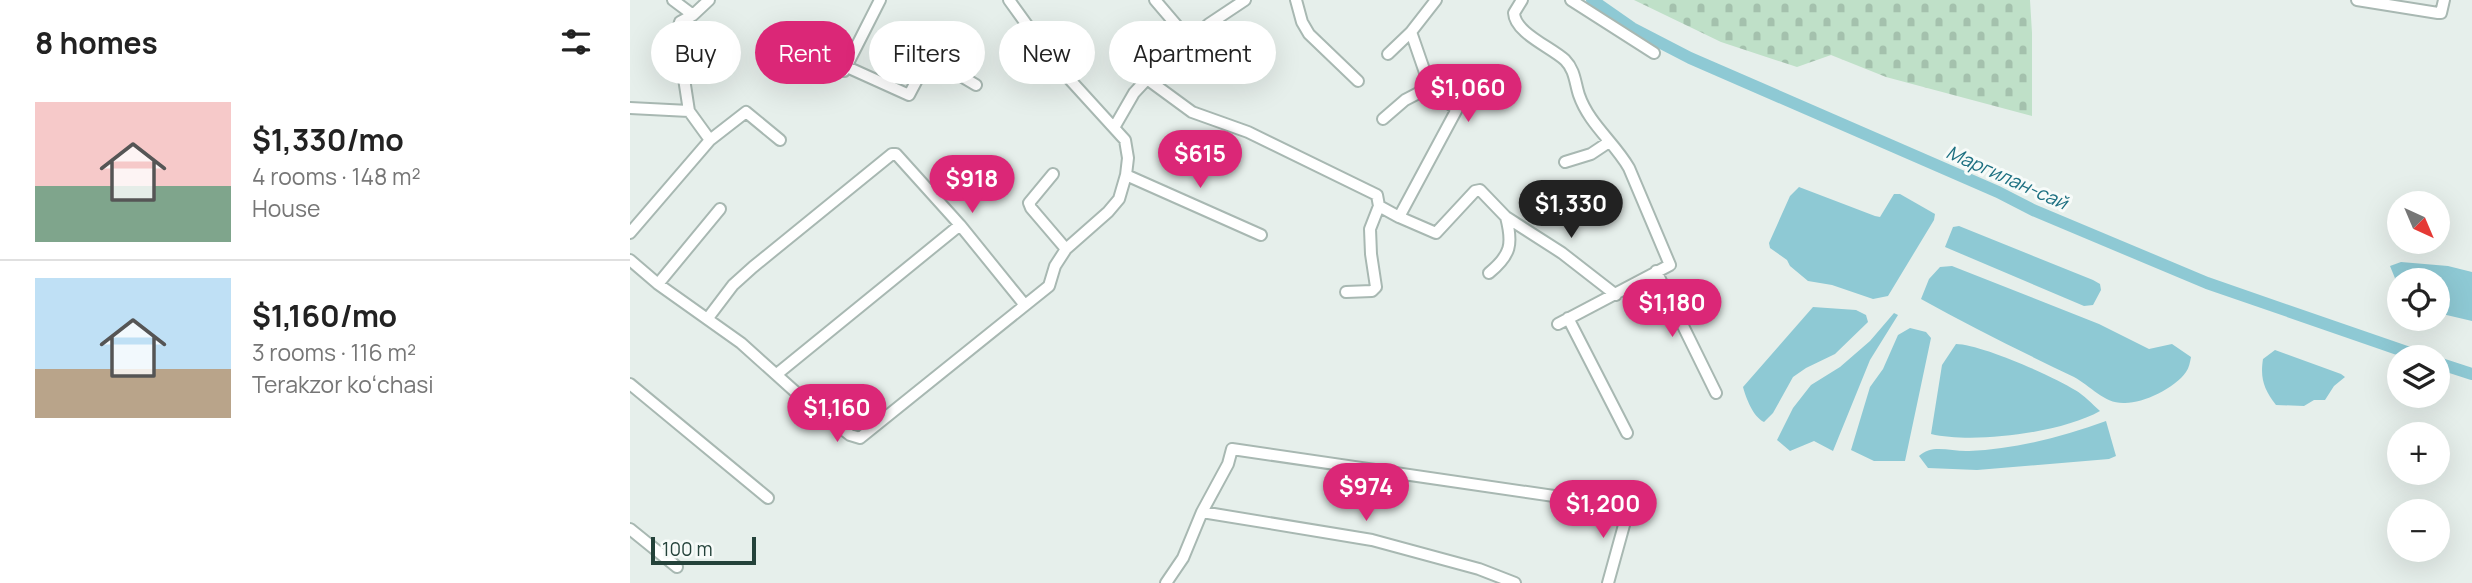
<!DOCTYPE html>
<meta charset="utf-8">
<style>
body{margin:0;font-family:Manrope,sans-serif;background:#f2f2f2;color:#222;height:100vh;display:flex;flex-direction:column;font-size:26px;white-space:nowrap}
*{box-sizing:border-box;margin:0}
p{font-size:23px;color:#767676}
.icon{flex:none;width:38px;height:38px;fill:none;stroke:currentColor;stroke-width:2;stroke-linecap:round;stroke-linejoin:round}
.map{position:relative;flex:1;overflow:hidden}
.side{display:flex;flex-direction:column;background:#fff;width:630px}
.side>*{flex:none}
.banner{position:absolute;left:21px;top:21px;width:665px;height:63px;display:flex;gap:14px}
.needle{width:46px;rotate:136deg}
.controls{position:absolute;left:1757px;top:191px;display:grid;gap:14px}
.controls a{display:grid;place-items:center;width:63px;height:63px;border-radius:50%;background:#fff;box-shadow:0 7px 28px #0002;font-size:35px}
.scale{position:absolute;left:21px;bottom:18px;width:105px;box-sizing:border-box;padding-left:7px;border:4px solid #24423a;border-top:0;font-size:19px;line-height:24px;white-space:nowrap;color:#24423a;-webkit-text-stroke:5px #f7fbf9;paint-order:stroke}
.price{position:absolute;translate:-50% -60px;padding:0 16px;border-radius:24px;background:#db2777;color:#fff;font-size:23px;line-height:46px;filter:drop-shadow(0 2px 4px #0008)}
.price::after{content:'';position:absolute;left:50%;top:42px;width:21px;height:16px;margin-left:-10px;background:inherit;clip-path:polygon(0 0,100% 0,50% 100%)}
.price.on{background:#222;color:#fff}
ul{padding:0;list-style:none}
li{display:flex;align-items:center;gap:21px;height:175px;padding:0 35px}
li+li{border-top:2px solid #e0e0e0}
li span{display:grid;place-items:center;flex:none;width:196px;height:140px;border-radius:0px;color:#555}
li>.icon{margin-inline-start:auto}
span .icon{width:84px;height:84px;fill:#fffc;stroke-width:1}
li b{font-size:30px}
h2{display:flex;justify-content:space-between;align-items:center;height:84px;padding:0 35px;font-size:30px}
.pill{padding:0 24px;border-radius:32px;background:#fff;box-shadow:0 7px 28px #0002;font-size:24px;line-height:63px}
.pill.on{background:#db2777;color:#fff}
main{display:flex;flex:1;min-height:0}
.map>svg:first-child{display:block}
.cemetery{fill:url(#cemetery-stones)}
.water{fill:#8ec9d4}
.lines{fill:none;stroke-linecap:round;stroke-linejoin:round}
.river{stroke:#8ec9d4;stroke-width:12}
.minor-casing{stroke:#a8b8b2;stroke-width:14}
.minor{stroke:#fff;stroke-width:10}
.labels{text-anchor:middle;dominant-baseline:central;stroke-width:6;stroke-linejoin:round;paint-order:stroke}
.water-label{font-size:19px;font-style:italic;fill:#1c6f80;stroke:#f7fbf9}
</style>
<main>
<section class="side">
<h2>8 homes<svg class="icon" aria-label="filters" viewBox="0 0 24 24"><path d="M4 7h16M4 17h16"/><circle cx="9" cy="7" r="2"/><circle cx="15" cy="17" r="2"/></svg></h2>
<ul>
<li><span style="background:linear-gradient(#f6c9c9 60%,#7fa58c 0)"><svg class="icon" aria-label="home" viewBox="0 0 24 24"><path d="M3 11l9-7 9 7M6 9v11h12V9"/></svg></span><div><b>$1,330/mo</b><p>4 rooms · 148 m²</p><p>House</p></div></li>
<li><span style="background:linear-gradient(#bfe0f5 65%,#b9a48a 0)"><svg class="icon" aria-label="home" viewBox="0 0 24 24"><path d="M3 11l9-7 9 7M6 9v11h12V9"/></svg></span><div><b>$1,160/mo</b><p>3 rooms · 116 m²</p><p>Terakzor koʻchasi</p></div></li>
</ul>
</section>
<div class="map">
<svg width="1842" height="583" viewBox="0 0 1842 583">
<defs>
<pattern id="cemetery-stones" width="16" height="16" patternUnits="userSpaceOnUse" patternTransform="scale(1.75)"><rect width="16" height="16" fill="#bfe0c8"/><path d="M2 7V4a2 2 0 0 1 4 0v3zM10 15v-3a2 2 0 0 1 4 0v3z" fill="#a4c1ad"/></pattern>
</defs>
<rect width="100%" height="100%" fill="#e6efeb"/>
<path class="cemetery" d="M 1004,0 L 1400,0 L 1402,33 L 1402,116 L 1256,77 L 1201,55 L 1167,67 L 1091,42 Z"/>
<path class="water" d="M 1169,187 L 1245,216 L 1250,217 L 1264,194 L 1270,194 L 1305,214 L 1304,220 L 1258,296 L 1243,299 L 1202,285 L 1178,281 L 1160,266 L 1157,260 L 1140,248 L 1139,243 L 1160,196 Z
M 1329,226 L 1463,280 L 1470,284 L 1471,290 L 1463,305 L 1454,306 L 1315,247 L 1323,227 Z
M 1771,262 L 1818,266 L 1842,272 L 1842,321 L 1808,313 L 1808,280 L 1769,280 L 1769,288 L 1760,266 Z
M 1322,266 L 1469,324 L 1519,349 L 1542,344 L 1561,357 C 1560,362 1559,368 1556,372 C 1545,388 1514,403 1495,403 C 1474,404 1461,386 1444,377 C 1392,352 1341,327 1291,299 L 1299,279 L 1310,267 Z
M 1183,307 L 1226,310 L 1236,315 L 1238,322 L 1205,354 L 1176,368 L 1163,377 L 1143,413 L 1134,422 C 1123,417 1116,398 1113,387 Z
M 1264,313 L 1268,315 L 1240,360 L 1203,451 L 1184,441 L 1160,451 L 1147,440 L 1163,408 L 1181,385 L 1210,367 L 1240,341 Z
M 1280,328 L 1296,332 L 1301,338 L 1275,461 L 1244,461 L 1221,450 L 1240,387 L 1253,369 L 1268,335 Z
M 1326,344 C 1350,344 1423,376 1445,390 C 1454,395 1462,404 1470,411 C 1431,433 1344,444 1301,434 L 1312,365 Z
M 1645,350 L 1711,374 L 1715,377 L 1704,386 L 1695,400 L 1684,400 L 1674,406 L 1646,405 C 1634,389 1630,379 1633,359 Z
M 1476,421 L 1486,456 L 1479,459 L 1347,470 L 1298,468 L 1289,456 C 1302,443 1322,452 1339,451 C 1385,449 1433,437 1476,421 Z"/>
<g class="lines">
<path class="river" d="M 962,0 L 1002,28 L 1060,58 L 1368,192 L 1403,210 L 1577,283 L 1791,357
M 1808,363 L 1842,374"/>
<defs>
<path id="minor" d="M 43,0 L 63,15
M 525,0 L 560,41
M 666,0 L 672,22 L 679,34 L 728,81
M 892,0 L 884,13 C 885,33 921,47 935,60 C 945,70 945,83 949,95 C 959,124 984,142 999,168 L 1040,265 L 928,324
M 941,0 L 1024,53
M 1727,0 L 1808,13 L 1811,13 L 1814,0
M 167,48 L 206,70 L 214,71 L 250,0
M 758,54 L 781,32 L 806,0
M 217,67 L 279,95 L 299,57 L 346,85
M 517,79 L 562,112 L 618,132 L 747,195 L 749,206 L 769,217 L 806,233 L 845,191 L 850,190 L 876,217 L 932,253 L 986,295
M 0,108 L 59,111
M 753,119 L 775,100 L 800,87
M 485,126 L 504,93 L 517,79 L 579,24 L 615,0
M 80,140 L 116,112 L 150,140
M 935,162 L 961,154 L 979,142
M 423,174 L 399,203 L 401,208 L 436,249
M 496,175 L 631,235
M 769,217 L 827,109 L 806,95 L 800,87 L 781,32
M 0,233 L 80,140 L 59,111 L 47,33 L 50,22 L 63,15 L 79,0
M 0,260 L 28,284 L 111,343 L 170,396 L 220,435 L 230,438 L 419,286 L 425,266 L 436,249 L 478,212 L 489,199 L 496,175 L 498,158 L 495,140 L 423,61 L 379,0
M 1026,271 L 1086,393
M 859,273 C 881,255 883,244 876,217
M 28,284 L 90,209
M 716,292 L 742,291 L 746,287 L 741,254 L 740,229 L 749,206
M 78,318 L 103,285 L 123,267 L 262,154 L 266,154 L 330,225 L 394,304
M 938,318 L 997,433
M 147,374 L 330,225
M 0,384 L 138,498
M 572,512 L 742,540 L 849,569 L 885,583
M 0,529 L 47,567
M 536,583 L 553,558 L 572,512 L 598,464 L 602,449 L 999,507 L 978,583"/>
</defs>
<use href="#minor" class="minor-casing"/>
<use href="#minor" class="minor"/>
</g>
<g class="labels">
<g class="water-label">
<text transform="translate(1377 177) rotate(24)">Маргилан-сай</text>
</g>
</g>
</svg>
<div class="controls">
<a><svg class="needle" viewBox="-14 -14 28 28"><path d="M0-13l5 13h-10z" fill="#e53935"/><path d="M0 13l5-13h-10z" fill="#767676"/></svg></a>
<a><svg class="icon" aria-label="locate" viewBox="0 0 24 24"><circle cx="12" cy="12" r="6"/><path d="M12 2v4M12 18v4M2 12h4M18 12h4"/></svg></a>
<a><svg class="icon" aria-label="layers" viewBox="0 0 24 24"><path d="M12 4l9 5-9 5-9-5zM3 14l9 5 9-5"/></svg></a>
<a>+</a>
<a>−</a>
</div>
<div class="scale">100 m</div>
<b class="price" style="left:838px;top:124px">$1,060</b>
<b class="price" style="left:570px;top:190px">$615</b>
<b class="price" style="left:342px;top:215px">$918</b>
<b class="price on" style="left:941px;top:240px">$1,330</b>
<b class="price" style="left:1042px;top:339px">$1,180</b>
<b class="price" style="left:207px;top:444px">$1,160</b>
<b class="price" style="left:736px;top:523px">$974</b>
<b class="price" style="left:973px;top:540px">$1,200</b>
<div class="banner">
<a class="pill">Buy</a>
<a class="pill on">Rent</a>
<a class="pill">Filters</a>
<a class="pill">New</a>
<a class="pill">Apartment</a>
</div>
</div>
</main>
